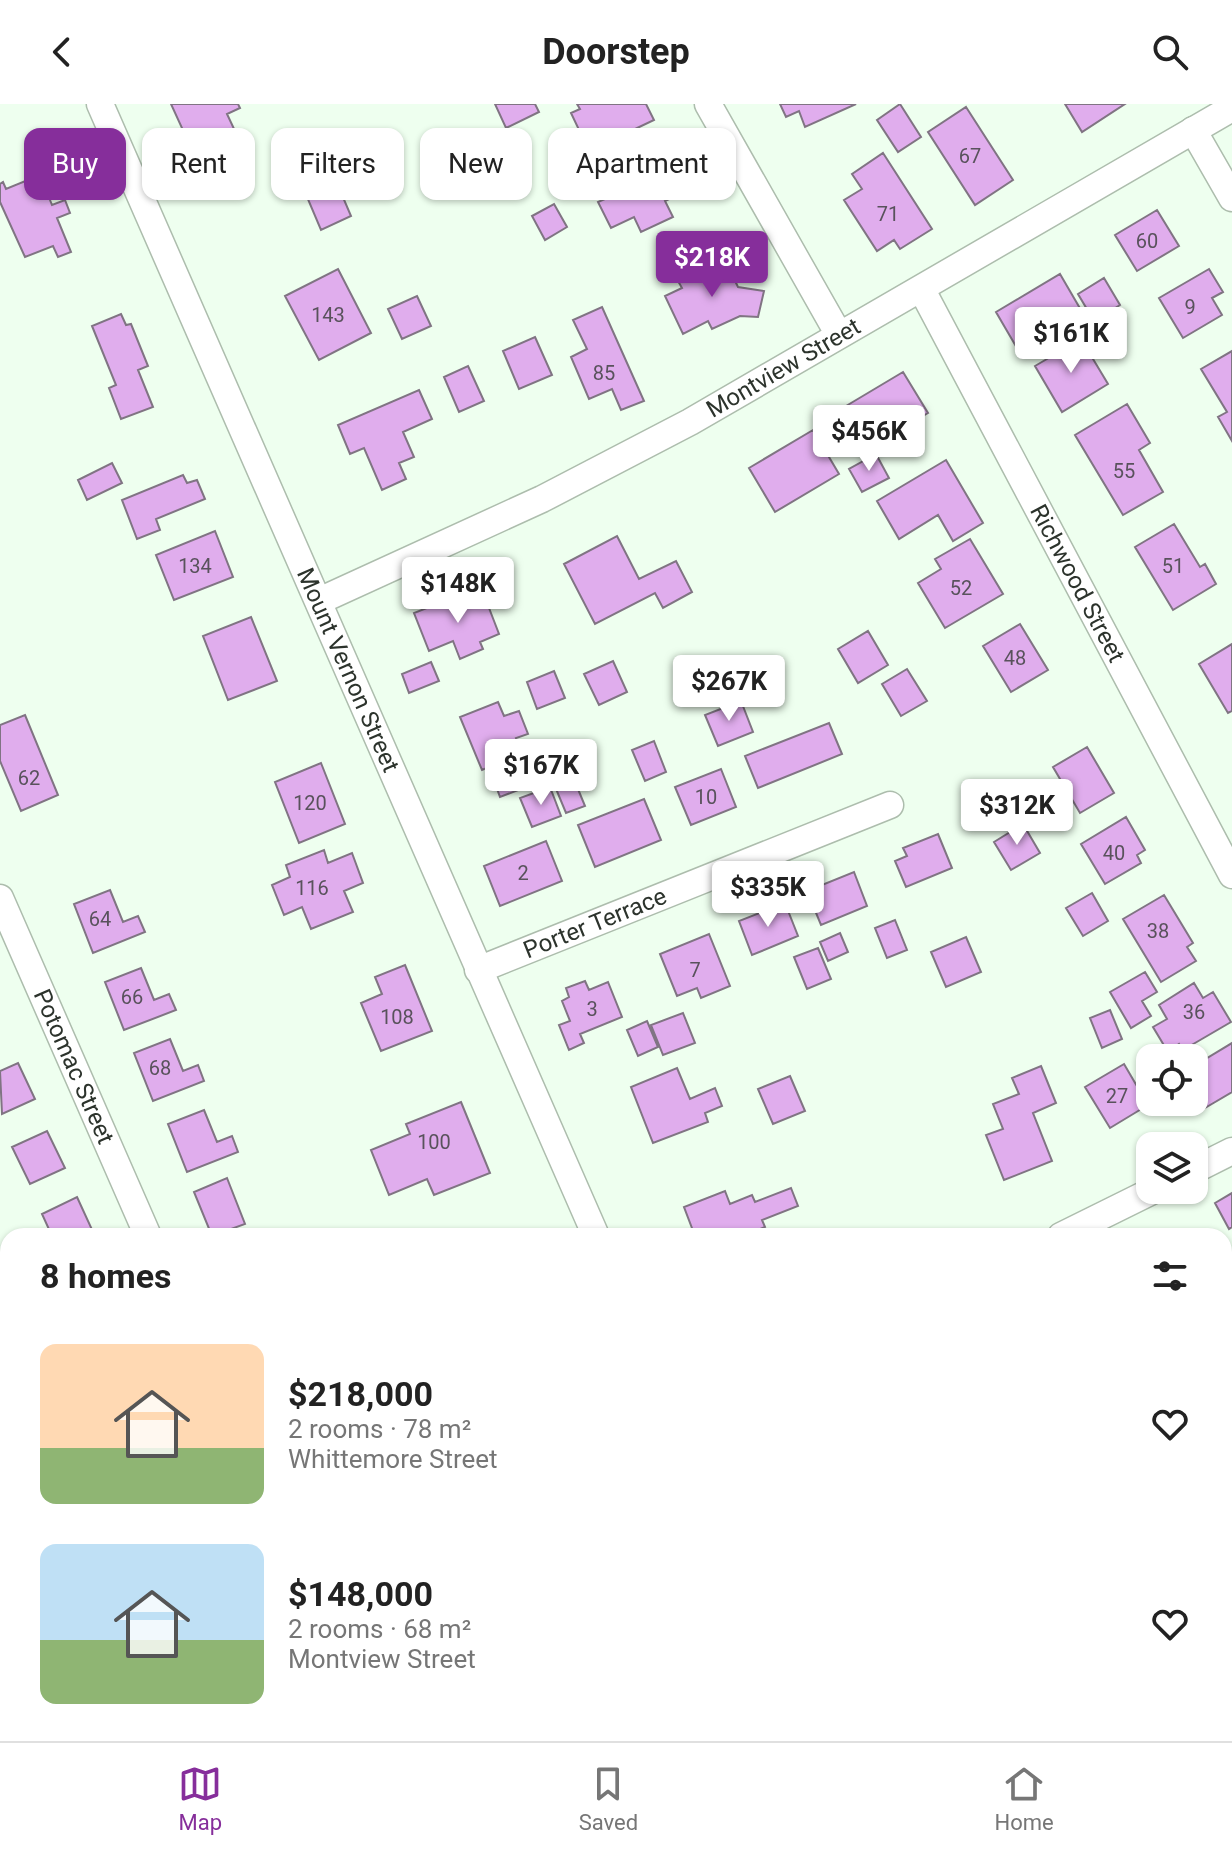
<!DOCTYPE html>
<meta charset="utf-8">
<style>
body{margin:0;font-family:Roboto,sans-serif;background:#f6f6f6;color:#222;height:100vh;display:flex;flex-direction:column;font-size:30px;white-space:nowrap}
*{box-sizing:border-box;margin:0}
p{font-size:26px;color:#767676}
.icon{flex:none;width:44px;height:44px;fill:none;stroke:currentColor;stroke-width:2;stroke-linecap:round;stroke-linejoin:round}
.map{position:relative;flex:1;overflow:hidden}
.side{position:absolute;left:0px;top:1124px;width:1232px;height:514px;display:flex;flex-direction:column;background:#fff;border-radius:24px 24px 0 0;box-shadow:0 2px 6px #0004}
.side>*{flex:none}
.top-card{position:absolute;left:24px;top:24px;width:800px;height:72px;display:flex;gap:16px}
.tools{position:absolute;left:1136px;top:940px;display:grid;gap:16px}
.tools a{display:grid;place-items:center;width:72px;height:72px;border-radius:16px;background:#fff;box-shadow:0 2px 6px #0004;font-size:40px}
.price{position:absolute;translate:-50% -68px;padding:0 18px;border-radius:8px;background:#fff;color:#222;font-size:26px;line-height:52px;filter:drop-shadow(0 2px 4px #0008)}
.price::after{content:'';position:absolute;left:50%;top:48px;width:24px;height:18px;margin-left:-12px;background:inherit;clip-path:polygon(0 0,100% 0,50% 100%)}
.price.on{background:#862e9b;color:#fff}
ul{padding:0;list-style:none}
li{display:flex;align-items:center;gap:24px;height:200px;padding:0 40px}
li span{display:grid;place-items:center;flex:none;width:224px;height:160px;border-radius:16px;color:#555}
li>.icon{margin-inline-start:auto}
span .icon{width:96px;height:96px;fill:#fffc;stroke-width:1}
li b{font-size:34px}
h2{display:flex;justify-content:space-between;align-items:center;height:96px;padding:0 40px;font-size:34px}
.pill{padding:0 28px;border-radius:16px;background:#fff;box-shadow:0 2px 6px #0004;font-size:28px;line-height:72px}
.pill.on{background:#862e9b;color:#fff}
header{display:flex;justify-content:space-between;align-items:center;height:104px;padding:0 40px;background:#fff;font-size:36px;font-weight:700}
.menu{display:flex;justify-content:space-around;align-items:center;height:112px;border-top:2px solid #e0e0e0;background:#fff;font-size:22px;color:#767676}
.menu a{display:grid;justify-items:center;gap:4px}
.menu .on{color:#862e9b}
.map>svg:first-child{display:block}
.building{fill:#e0aded;stroke:#807483;stroke-width:2}
.lines{fill:none;stroke-linecap:round;stroke-linejoin:round}
.minor-casing{stroke:#adbdad;stroke-width:29}
.minor{stroke:#fff;stroke-width:26}
.labels{text-anchor:middle;dominant-baseline:central;stroke-width:8;stroke-linejoin:round;paint-order:stroke}
.number-label{font-size:20px;fill:#59525c}
.street-label{font-size:24px;fill:#2c332c;stroke:#eeffef}
</style>
<header><svg class="icon" aria-label="back" viewBox="0 0 24 24"><path d="M15 5l-7 7 7 7"/></svg>Doorstep<svg class="icon" aria-label="search" viewBox="0 0 24 24"><circle cx="10" cy="10" r="6"/><path d="M15 15l6 6"/></svg></header>
<div class="map">
<svg width="1232" height="1637" viewBox="0 0 1232 1637">
<rect width="100%" height="100%" fill="#eeffef"/>
<path class="building" d="M 171,0 L 238,0 L 240,4 L 227,10 L 235,27 L 192,46 Z
M 495,0 L 535,0 L 539,8 L 506,24 Z
M 577,0 L 646,0 L 654,16 L 589,47 L 571,9 L 580,5 Z
M 780,0 L 856,0 L 805,23 L 799,7 L 786,13 Z
M 900,0 L 921,33 L 898,48 L 877,16 Z
M 1065,0 L 1125,0 L 1082,28 Z
M 966,3 L 1013,76 L 975,101 L 928,28 Z
M 337,41 L 343,55 L 362,46 L 368,60 L 378,55 L 385,72 L 342,91 L 351,112 L 321,126 L 299,74 L 326,62 L 320,48 Z
M 883,49 L 932,125 L 900,145 L 894,136 L 877,147 L 844,96 L 862,85 L 852,70 Z
M 660,53 L 663,60 L 677,54 L 692,84 L 665,97 L 673,113 L 641,128 L 634,113 L 611,124 L 598,98 L 605,95 L 599,83 Z
M 40,71 L 52,101 L 65,96 L 70,109 L 57,114 L 71,148 L 58,153 L 53,142 L 25,153 L 0,98 L 0,80 L 3,78 L 6,85 Z
M 554,100 L 567,123 L 545,136 L 532,112 Z
M 1157,106 L 1179,142 L 1137,167 L 1115,131 Z
M 718,159 L 721,166 L 728,162 L 738,183 L 764,187 L 758,213 L 740,212 L 712,225 L 708,217 L 683,230 L 665,192 L 682,184 L 678,177 Z
M 338,165 L 371,229 L 319,256 L 285,192 Z
M 1209,165 L 1223,188 L 1212,194 L 1222,211 L 1183,234 L 1159,194 Z
M 1060,170 L 1085,213 L 1021,251 L 996,208 Z
M 1104,174 L 1120,201 L 1094,217 L 1078,190 Z
M 417,192 L 431,222 L 402,235 L 388,205 Z
M 602,203 L 644,297 L 621,306 L 612,285 L 589,295 L 571,253 L 587,245 L 573,216 Z
M 121,210 L 126,221 L 131,220 L 148,262 L 138,266 L 153,303 L 121,315 L 109,284 L 116,281 L 92,222 Z
M 535,233 L 552,271 L 519,285 L 503,247 Z
M 1081,235 L 1108,280 L 1062,308 L 1035,262 Z
M 1232,247 L 1232,337 L 1218,313 L 1227,308 L 1201,265 Z
M 468,262 L 484,297 L 459,308 L 444,273 Z
M 903,268 L 928,309 L 861,349 L 836,308 Z
M 419,286 L 432,315 L 403,328 L 414,353 L 399,359 L 406,375 L 382,386 L 364,344 L 350,350 L 338,321 Z
M 1127,300 L 1150,339 L 1139,346 L 1163,388 L 1123,411 L 1075,331 Z
M 813,326 L 839,370 L 775,408 L 749,364 Z
M 876,350 L 889,374 L 862,388 L 849,365 Z
M 946,356 L 983,419 L 953,437 L 938,411 L 899,435 L 877,397 Z
M 112,359 L 122,379 L 87,396 L 78,376 Z
M 183,371 L 187,379 L 197,376 L 205,395 L 156,415 L 160,426 L 137,435 L 122,396 Z
M 1174,420 L 1200,463 L 1205,460 L 1216,480 L 1173,506 L 1135,443 Z
M 215,427 L 233,473 L 174,496 L 156,451 Z
M 617,432 L 639,475 L 676,457 L 692,488 L 663,504 L 655,489 L 595,520 L 564,460 Z
M 970,435 L 1003,490 L 945,524 L 918,479 L 941,465 L 935,455 Z
M 484,491 L 499,530 L 480,538 L 483,545 L 460,555 L 453,537 L 429,547 L 414,509 L 457,492 L 461,500 Z
M 251,513 L 277,577 L 228,596 L 203,532 Z
M 1020,520 L 1048,566 L 1011,588 L 983,542 Z
M 868,527 L 888,561 L 858,579 L 838,545 Z
M 1232,540 L 1232,607 L 1228,609 L 1199,560 Z
M 613,557 L 627,588 L 599,601 L 584,570 Z
M 431,558 L 439,577 L 409,589 L 402,570 Z
M 907,565 L 927,597 L 901,612 L 882,580 Z
M 554,567 L 565,594 L 537,605 L 527,578 Z
M 741,597 L 753,628 L 718,642 L 705,611 Z
M 498,598 L 504,612 L 519,607 L 528,630 L 516,634 L 523,651 L 509,656 L 521,685 L 500,693 L 489,663 L 482,666 L 460,613 Z
M 25,611 L 58,691 L 21,707 L 0,657 L 0,621 Z
M 829,619 L 842,650 L 758,684 L 745,652 Z
M 654,637 L 666,668 L 645,677 L 632,646 Z
M 1087,643 L 1114,689 L 1080,709 L 1053,663 Z
M 321,659 L 345,720 L 299,739 L 275,678 Z
M 721,665 L 736,703 L 691,721 L 675,683 Z
M 573,673 L 585,702 L 566,709 L 554,680 Z
M 550,683 L 561,712 L 532,723 L 520,694 Z
M 644,695 L 661,736 L 595,763 L 578,721 Z
M 1126,713 L 1145,746 L 1137,751 L 1141,759 L 1105,780 L 1081,740 Z
M 1023,720 L 1040,749 L 1011,766 L 994,738 Z
M 938,730 L 952,764 L 906,783 L 895,757 L 907,752 L 903,744 Z
M 546,737 L 562,777 L 500,802 L 484,762 Z
M 324,746 L 328,759 L 352,749 L 363,779 L 344,787 L 353,808 L 311,825 L 302,803 L 284,811 L 272,781 L 290,773 L 286,761 Z
M 854,768 L 867,802 L 821,821 L 807,787 Z
M 110,786 L 123,818 L 138,812 L 145,828 L 93,849 L 74,800 Z
M 1092,789 L 1108,817 L 1083,832 L 1066,804 Z
M 1164,791 L 1193,839 L 1187,843 L 1196,857 L 1161,878 L 1123,815 Z
M 785,799 L 798,832 L 752,851 L 739,817 Z
M 895,816 L 907,846 L 887,854 L 875,824 Z
M 840,829 L 848,848 L 828,857 L 820,838 Z
M 709,830 L 730,882 L 701,894 L 697,884 L 677,892 L 660,850 Z
M 966,833 L 981,868 L 946,883 L 931,848 Z
M 818,844 L 831,875 L 807,885 L 794,853 Z
M 405,861 L 432,927 L 381,947 L 361,899 L 382,890 L 375,873 Z
M 141,864 L 154,896 L 169,890 L 176,906 L 124,926 L 105,878 Z
M 1145,868 L 1157,888 L 1142,897 L 1151,912 L 1131,924 L 1110,888 Z
M 585,877 L 589,886 L 608,878 L 622,913 L 580,930 L 584,939 L 569,946 L 559,921 L 570,917 L 562,897 L 569,893 L 566,884 Z
M 1194,879 L 1203,894 L 1213,888 L 1231,918 L 1183,946 L 1179,940 L 1168,948 L 1153,923 L 1167,915 L 1159,901 Z
M 1110,906 L 1122,935 L 1102,944 L 1090,914 Z
M 683,909 L 695,939 L 663,951 L 651,921 Z
M 647,917 L 658,943 L 638,952 L 627,926 Z
M 170,935 L 183,967 L 198,961 L 204,977 L 153,997 L 134,949 Z
M 1232,939 L 1232,988 L 1205,1004 L 1194,986 L 1194,962 Z
M 18,959 L 35,995 L 2,1010 L 0,967 Z
M 1124,960 L 1148,1001 L 1110,1024 L 1085,983 Z
M 1041,962 L 1056,999 L 1033,1009 L 1052,1057 L 1004,1076 L 986,1031 L 1003,1025 L 993,1000 L 1019,990 L 1012,974 Z
M 677,964 L 690,995 L 715,984 L 722,1002 L 705,1009 L 708,1018 L 653,1039 L 631,983 Z
M 790,972 L 805,1007 L 773,1020 L 758,985 Z
M 461,998 L 490,1069 L 434,1091 L 427,1075 L 389,1091 L 371,1046 L 410,1030 L 406,1020 Z
M 204,1006 L 217,1038 L 232,1032 L 238,1048 L 187,1068 L 168,1020 Z
M 47,1027 L 65,1064 L 30,1080 L 12,1043 Z
M 227,1074 L 245,1120 L 212,1132 L 194,1088 Z
M 791,1084 L 798,1102 L 762,1116 L 765,1123 L 744,1132 L 695,1132 L 684,1103 L 725,1087 L 730,1100 L 752,1091 L 755,1098 Z
M 1232,1089 L 1232,1123 L 1229,1125 L 1215,1099 Z
M 77,1093 L 94,1130 L 52,1132 L 42,1110 Z
M 1232,1291 L 1232,1365 L 1224,1369 L 1224,1295 Z
M 0,1331 L 8,1348 L 8,1366 L 0,1369 Z
M 8,1390 L 8,1435 L 0,1438 L 0,1393 Z
M 174,1630 L 215,1630 L 218,1637 L 177,1637 Z
M 309,1630 L 355,1630 L 357,1637 L 312,1637 Z
M 627,1630 L 708,1630 L 711,1637 L 630,1637 Z"/>
<g class="lines">
<defs>
<g id="minor">
<path id="s1" d="M 100,0 L 596,1132"/>
<path d="M 708,0 L 839,231"/>
<path d="M 1193,26 L 1232,94"/>
<path id="s2" d="M 922,186 L 1232,771"/>
<path id="s3" d="M 319,497 L 542,395 L 690,318 L 1232,4"/>
<path id="s4" d="M 0,794 L 148,1132"/>
<path id="s5" d="M 478,866 L 890,701"/>
<path d="M 1194,1066 L 1232,1047"/>
<path d="M 1061,1132 L 1154,1086"/>
<path d="M 0,1289 L 8,1285"/>
<path d="M 1224,1501 L 1232,1518"/>
<path d="M 810,1630 L 813,1637"/>
</g>
</defs>
<use href="#minor" class="minor-casing"/>
<use href="#minor" class="minor"/>
</g>
<g class="labels">
<g class="number-label">
<text x="970" y="52">67</text>
<text x="888" y="110">71</text>
<text x="1147" y="137">60</text>
<text x="1190" y="203">9</text>
<text x="328" y="211">143</text>
<text x="604" y="269">85</text>
<text x="1124" y="367">55</text>
<text x="195" y="462">134</text>
<text x="1173" y="462">51</text>
<text x="961" y="484">52</text>
<text x="1015" y="554">48</text>
<text x="29" y="674">62</text>
<text x="706" y="693">10</text>
<text x="310" y="699">120</text>
<text x="1114" y="749">40</text>
<text x="523" y="769">2</text>
<text x="312" y="784">116</text>
<text x="100" y="815">64</text>
<text x="1158" y="827">38</text>
<text x="695" y="866">7</text>
<text x="132" y="893">66</text>
<text x="592" y="905">3</text>
<text x="1194" y="908">36</text>
<text x="397" y="913">108</text>
<text x="160" y="964">68</text>
<text x="1117" y="992">27</text>
<text x="434" y="1038">100</text>
</g>
<g class="street-label">
<text stroke="none"><textPath href="#s3" startOffset="520">Montview Street</textPath></text>
<text stroke="none"><textPath href="#s2" startOffset="332">Richwood Street</textPath></text>
<text stroke="none"><textPath href="#s1" startOffset="618">Mount Vernon Street</textPath></text>
<text stroke="none"><textPath href="#s5" startOffset="126">Porter Terrace</textPath></text>
<text stroke="none"><textPath href="#s4" startOffset="184">Potomac Street</textPath></text>
</g>
</g>
</svg>
<div class="tools">
<a><svg class="icon" aria-label="locate" viewBox="0 0 24 24"><circle cx="12" cy="12" r="6"/><path d="M12 2v4M12 18v4M2 12h4M18 12h4"/></svg></a>
<a><svg class="icon" aria-label="layers" viewBox="0 0 24 24"><path d="M12 4l9 5-9 5-9-5zM3 14l9 5 9-5"/></svg></a>
</div>
<b class="price on" style="left:712px;top:195px">$218K</b>
<b class="price" style="left:1071px;top:271px">$161K</b>
<b class="price" style="left:869px;top:369px">$456K</b>
<b class="price" style="left:458px;top:521px">$148K</b>
<b class="price" style="left:729px;top:619px">$267K</b>
<b class="price" style="left:541px;top:703px">$167K</b>
<b class="price" style="left:1017px;top:743px">$312K</b>
<b class="price" style="left:768px;top:825px">$335K</b>
<div class="top-card">
<a class="pill on">Buy</a>
<a class="pill">Rent</a>
<a class="pill">Filters</a>
<a class="pill">New</a>
<a class="pill">Apartment</a>
</div>
<section class="side">
<h2>8 homes<svg class="icon" aria-label="filters" viewBox="0 0 24 24"><path d="M4 7h16M4 17h16"/><circle cx="9" cy="7" r="2"/><circle cx="15" cy="17" r="2"/></svg></h2>
<ul>
<li><span style="background:linear-gradient(#ffd9b3 65%,#8fb573 0)"><svg class="icon" aria-label="home" viewBox="0 0 24 24"><path d="M3 11l9-7 9 7M6 9v11h12V9"/></svg></span><div><b>$218,000</b><p>2 rooms · 78 m²</p><p>Whittemore Street</p></div><svg class="icon" aria-label="heart" viewBox="0 0 24 24"><path d="M12 20l-8-8c-3-5 5-10 8-4 3-6 11-1 8 4z"/></svg></li>
<li><span style="background:linear-gradient(#bfe0f5 60%,#8fb573 0)"><svg class="icon" aria-label="home" viewBox="0 0 24 24"><path d="M3 11l9-7 9 7M6 9v11h12V9"/></svg></span><div><b>$148,000</b><p>2 rooms · 68 m²</p><p>Montview Street</p></div><svg class="icon" aria-label="heart" viewBox="0 0 24 24"><path d="M12 20l-8-8c-3-5 5-10 8-4 3-6 11-1 8 4z"/></svg></li>
</ul>
</section>
</div>
<nav class="menu">
<a class="on"><svg class="icon" aria-label="map" viewBox="0 0 24 24"><path d="M3 6l6-2 6 2 6-2v14l-6 2-6-2-6 2zM9 4v14M15 6v14"/></svg>Map</a>
<a><svg class="icon" aria-label="saved" viewBox="0 0 24 24"><path d="M7 4h10v16l-5-4-5 4z"/></svg>Saved</a>
<a><svg class="icon" aria-label="home" viewBox="0 0 24 24"><path d="M3 11l9-7 9 7M6 9v11h12V9"/></svg>Home</a>
</nav>
